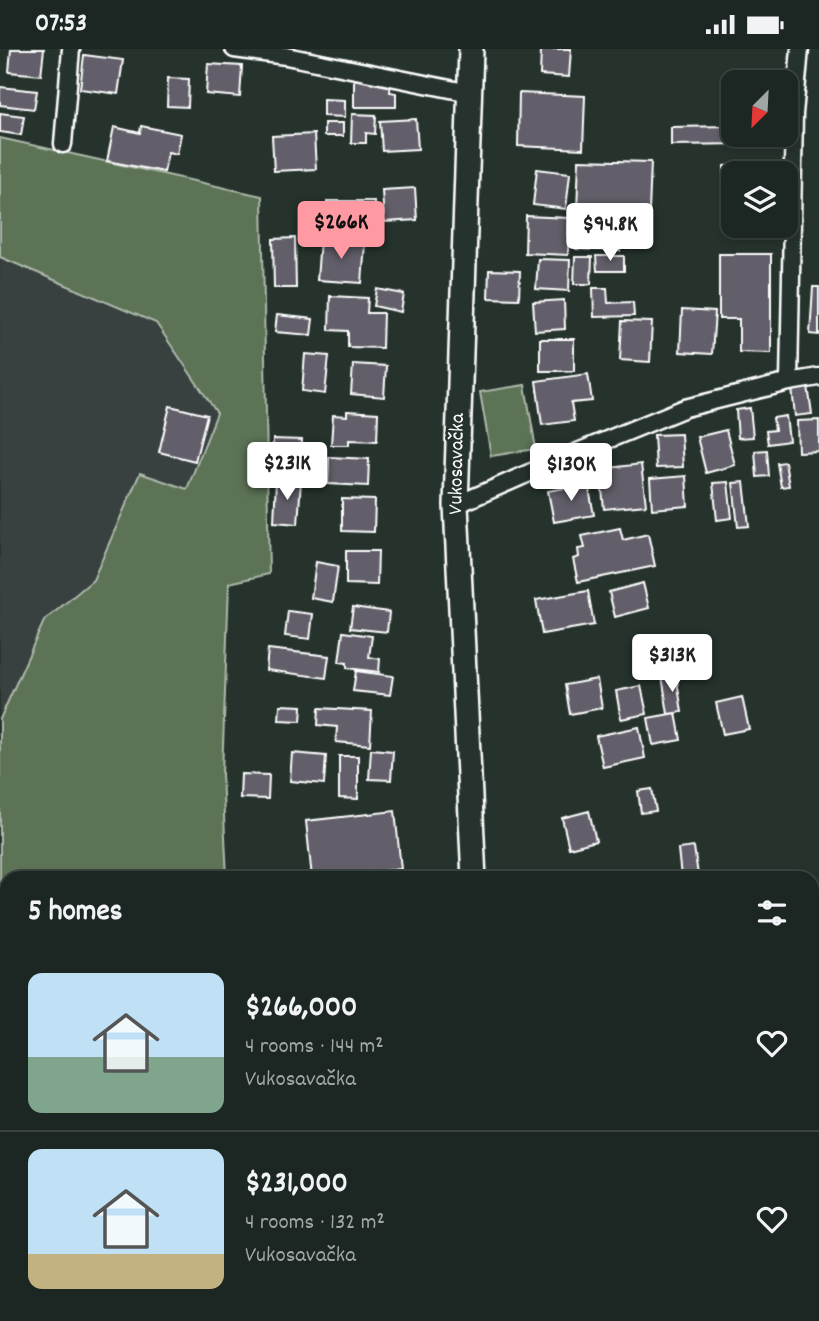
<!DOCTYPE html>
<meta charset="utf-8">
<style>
body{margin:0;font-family:Dekko,sans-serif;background:#29322f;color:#f1f3f6;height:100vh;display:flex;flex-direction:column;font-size:26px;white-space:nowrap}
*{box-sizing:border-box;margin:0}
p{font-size:23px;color:#a0a5a5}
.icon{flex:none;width:38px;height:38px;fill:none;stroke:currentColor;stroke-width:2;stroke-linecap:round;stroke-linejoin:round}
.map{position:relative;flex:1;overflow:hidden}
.sheet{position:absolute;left:0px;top:822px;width:819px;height:450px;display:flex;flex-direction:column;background:#1c2622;border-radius:21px 21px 0 0;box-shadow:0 4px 10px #0003,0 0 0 2px #3a4340}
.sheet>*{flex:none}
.needle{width:46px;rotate:204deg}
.controls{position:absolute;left:721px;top:21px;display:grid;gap:14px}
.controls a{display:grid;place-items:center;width:77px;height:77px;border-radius:14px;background:#1c2622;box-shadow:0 4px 10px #0003,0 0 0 2px #3a4340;font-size:35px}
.price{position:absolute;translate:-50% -60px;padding:0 16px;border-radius:7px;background:#fff;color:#222;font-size:23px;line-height:46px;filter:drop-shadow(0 2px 4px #0008)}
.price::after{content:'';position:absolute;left:50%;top:42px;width:21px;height:16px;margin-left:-10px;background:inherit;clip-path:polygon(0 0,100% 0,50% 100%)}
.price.selected{background:#ff9aa2;color:#111}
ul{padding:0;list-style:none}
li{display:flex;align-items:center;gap:21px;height:175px;padding:0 28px}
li+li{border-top:2px solid #3a4340}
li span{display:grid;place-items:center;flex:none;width:196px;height:140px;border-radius:14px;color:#555}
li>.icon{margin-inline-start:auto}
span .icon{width:84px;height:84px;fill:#fffc;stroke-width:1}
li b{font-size:30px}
h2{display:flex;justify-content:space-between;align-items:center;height:84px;padding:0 28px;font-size:30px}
.status{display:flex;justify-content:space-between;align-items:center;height:49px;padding:0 35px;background:#1c2622;direction:ltr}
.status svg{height:19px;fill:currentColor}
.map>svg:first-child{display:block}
.built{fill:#38403f}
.green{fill:#5c7357;stroke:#aeb9ab;stroke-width:2}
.building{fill:#625f6a;stroke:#fff;stroke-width:2}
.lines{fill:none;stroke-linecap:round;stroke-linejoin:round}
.minor-casing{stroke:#fff;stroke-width:21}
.tertiary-casing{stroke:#fff;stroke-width:26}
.secondary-casing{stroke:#fff;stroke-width:28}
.minor{stroke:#26332d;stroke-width:16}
.tertiary{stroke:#26332d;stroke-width:21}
.secondary{stroke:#26332d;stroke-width:23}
.labels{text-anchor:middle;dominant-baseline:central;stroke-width:5;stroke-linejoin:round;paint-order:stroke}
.street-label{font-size:21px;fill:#fff;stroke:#26332d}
</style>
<div class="status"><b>07:53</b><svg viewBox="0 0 49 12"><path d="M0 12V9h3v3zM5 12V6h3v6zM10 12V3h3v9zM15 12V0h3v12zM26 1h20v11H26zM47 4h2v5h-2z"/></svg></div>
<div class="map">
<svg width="819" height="1272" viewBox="0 0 819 1272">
<rect width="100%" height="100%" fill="#26332d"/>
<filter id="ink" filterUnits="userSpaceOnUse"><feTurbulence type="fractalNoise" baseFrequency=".0143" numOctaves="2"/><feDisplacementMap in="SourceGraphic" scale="14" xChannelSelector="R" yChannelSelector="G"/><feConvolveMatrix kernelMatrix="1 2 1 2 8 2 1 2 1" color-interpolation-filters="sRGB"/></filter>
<g filter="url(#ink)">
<path class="built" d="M 0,208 L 156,274 L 217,364 L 187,440 L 139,424 L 93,531 L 44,572 L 0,670 Z"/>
<path class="green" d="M 0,89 L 262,147 L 269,525 L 229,534 L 222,725 L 227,829 L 7,830 L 7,1064 L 0,1064 L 0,670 L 44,572 L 93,531 L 140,424 L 187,440 L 217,364 L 156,274 L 0,208 Z
M 525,336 L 536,400 L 491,407 L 480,343 Z"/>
<path class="building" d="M 11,0 L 44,0 L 41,26 L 9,23 Z
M 541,0 L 571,0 L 569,28 L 540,26 Z
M 84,6 L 123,11 L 118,45 L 80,40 Z
M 208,15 L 242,17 L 240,48 L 206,45 Z
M 168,29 L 189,30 L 188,58 L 167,57 Z
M 354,30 L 391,31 L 390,43 L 396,44 L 396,58 L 354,58 Z
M 0,38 L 37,42 L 34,60 L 0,56 Z
M 519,44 L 585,47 L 583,100 L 518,97 Z
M 323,50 L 345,51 L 345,68 L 323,67 Z
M 0,64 L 24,67 L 21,86 L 0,83 Z
M 352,65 L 376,66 L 375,85 L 366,84 L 366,94 L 351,94 Z
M 416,70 L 418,100 L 382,102 L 380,72 Z
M 324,74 L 343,74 L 343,87 L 324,87 Z
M 141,77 L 181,85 L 177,105 L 168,103 L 164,123 L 107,112 L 114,78 L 140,84 Z
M 733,77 L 733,86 L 746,86 L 746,95 L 671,96 L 671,78 Z
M 314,85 L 316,120 L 274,122 L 272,87 Z
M 579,111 L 651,113 L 649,163 L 577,161 Z
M 749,116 L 749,124 L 733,124 L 733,145 L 725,146 L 724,117 Z
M 537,120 L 570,124 L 566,160 L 533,156 Z
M 415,139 L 417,171 L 384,173 L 382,141 Z
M 327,152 L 374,152 L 374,175 L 327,174 Z
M 526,167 L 569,169 L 568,206 L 525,204 Z
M 577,170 L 622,173 L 620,202 L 576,200 Z
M 295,189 L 296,239 L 274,239 L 273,190 Z
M 320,190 L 365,194 L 362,234 L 317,231 Z
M 719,205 L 771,205 L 771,304 L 739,303 L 739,270 L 719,270 Z
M 596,207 L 624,207 L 624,222 L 597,222 Z
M 575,208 L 592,208 L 591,235 L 574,235 Z
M 538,210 L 570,211 L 569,242 L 536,240 Z
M 489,221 L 520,222 L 519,250 L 488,249 Z
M 813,238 L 819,238 L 819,286 L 810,285 Z
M 593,239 L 607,239 L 608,254 L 633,253 L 634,267 L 594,268 Z
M 377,240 L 404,245 L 401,263 L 374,257 Z
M 330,247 L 368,249 L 367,264 L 383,264 L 382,299 L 348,298 L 348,282 L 329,281 Z
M 564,251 L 565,280 L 535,282 L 533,253 Z
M 682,261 L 715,263 L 712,305 L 680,303 Z
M 277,266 L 313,270 L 311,286 L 275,283 Z
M 622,272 L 652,273 L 650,313 L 620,311 Z
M 540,290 L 574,290 L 574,322 L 540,322 Z
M 305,305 L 329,307 L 325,345 L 302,342 Z
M 353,315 L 386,317 L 384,348 L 351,345 Z
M 588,325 L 592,352 L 571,354 L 574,372 L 542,376 L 536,332 Z
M 808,337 L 812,365 L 795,367 L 792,339 Z
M 170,357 L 207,366 L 195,412 L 159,403 Z
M 750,359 L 753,388 L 738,389 L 736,361 Z
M 347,362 L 378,364 L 377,392 L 349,391 L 349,396 L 331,396 L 333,366 L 347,367 Z
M 786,367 L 789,392 L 768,395 L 766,382 L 775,381 L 773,369 Z
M 819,371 L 819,402 L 798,403 L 797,372 Z
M 726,381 L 735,416 L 706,424 L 697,388 Z
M 681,385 L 683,418 L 656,419 L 654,386 Z
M 273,390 L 302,391 L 301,423 L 272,421 Z
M 767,401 L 769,427 L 757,428 L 755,402 Z
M 329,408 L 369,410 L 368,437 L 328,435 Z
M 785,413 L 789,437 L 781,438 L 777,414 Z
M 641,415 L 646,456 L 604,460 L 600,420 Z
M 686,427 L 688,457 L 652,460 L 650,430 Z
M 276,431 L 301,432 L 298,475 L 274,473 Z
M 728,433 L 732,469 L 717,471 L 713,434 Z
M 744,433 L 749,477 L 738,478 L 733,434 Z
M 588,435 L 594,466 L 554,473 L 548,442 Z
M 342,450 L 375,451 L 374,483 L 342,482 Z
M 620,479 L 623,491 L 648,485 L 655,517 L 578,533 L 573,510 L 579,508 L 578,500 L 585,499 L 582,487 Z
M 346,502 L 378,502 L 377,536 L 346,535 Z
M 316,513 L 338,517 L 333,553 L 311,549 Z
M 643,534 L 649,559 L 615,568 L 609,543 Z
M 588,542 L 594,576 L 542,585 L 536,551 Z
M 353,558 L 389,563 L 387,583 L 350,579 Z
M 288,562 L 313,565 L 310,590 L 285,587 Z
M 343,583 L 372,587 L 369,608 L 380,610 L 379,623 L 347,619 L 347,614 L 339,613 Z
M 268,600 L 329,607 L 326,629 L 266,621 Z
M 356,622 L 393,627 L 390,646 L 353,642 Z
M 676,625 L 682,663 L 668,665 L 662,627 Z
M 597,630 L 602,659 L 570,665 L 565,636 Z
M 641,637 L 647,665 L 621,670 L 616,642 Z
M 742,648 L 749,680 L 723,685 L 716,654 Z
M 280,656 L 302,657 L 301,672 L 279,671 Z
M 319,659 L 372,662 L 370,696 L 336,693 L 337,678 L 318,676 Z
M 676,664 L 681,691 L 653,696 L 648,669 Z
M 639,678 L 645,709 L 603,718 L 596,687 Z
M 371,700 L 393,702 L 391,731 L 369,730 Z
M 292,704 L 326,707 L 324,735 L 290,732 Z
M 339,707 L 358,707 L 358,750 L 339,749 Z
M 241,725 L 269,726 L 268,750 L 240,749 Z
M 652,740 L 656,762 L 641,764 L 638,742 Z
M 395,762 L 401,820 L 312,829 L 306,772 Z
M 589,762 L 596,792 L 569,799 L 562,769 Z
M 694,798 L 698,826 L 681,828 L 678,800 Z
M 812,1161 L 816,1161 L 817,1202 L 812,1202 Z
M 812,1220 L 819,1220 L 819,1236 L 814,1236 L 814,1248 L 812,1248 Z
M 231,1265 L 275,1265 L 274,1272 L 231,1272 Z
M 364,1265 L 397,1265 L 396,1272 L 363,1272 Z
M 559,1265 L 595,1265 L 595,1272 L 559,1272 Z
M 635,1265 L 649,1265 L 649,1272 L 635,1272 Z"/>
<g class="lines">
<defs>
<path id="minor" d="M 234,0 L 286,7 L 470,44
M 63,95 L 71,0
M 789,333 L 794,65 L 800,0
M 456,456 L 568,407 L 685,359 L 789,333 L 819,328
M 817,999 L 818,1135"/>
<path id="tertiary" d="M 0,1140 L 7,1140"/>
<path id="secondary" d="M 471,0 L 456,456 L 474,830
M 471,1272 L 471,1265"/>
</defs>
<use href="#minor" class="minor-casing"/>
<use href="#tertiary" class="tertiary-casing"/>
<use href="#secondary" class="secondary-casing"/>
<use href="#minor" class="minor"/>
<use href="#tertiary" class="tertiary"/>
<use href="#secondary" class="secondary"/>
</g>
</g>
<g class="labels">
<g class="street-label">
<text transform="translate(458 415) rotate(-89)">Vukosavačka</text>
</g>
</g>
</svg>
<div class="controls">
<a><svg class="needle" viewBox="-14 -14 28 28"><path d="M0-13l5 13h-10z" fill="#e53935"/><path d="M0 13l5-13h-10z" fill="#a0a5a5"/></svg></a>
<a><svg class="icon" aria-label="layers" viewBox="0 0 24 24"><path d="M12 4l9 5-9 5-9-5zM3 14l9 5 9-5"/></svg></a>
</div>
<b class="price selected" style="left:341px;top:212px">$266K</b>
<b class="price" style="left:610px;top:214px">$94.8K</b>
<b class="price" style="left:287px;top:453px">$231K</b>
<b class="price" style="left:571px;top:454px">$130K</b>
<b class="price" style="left:672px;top:645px">$313K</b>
<section class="sheet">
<h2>5 homes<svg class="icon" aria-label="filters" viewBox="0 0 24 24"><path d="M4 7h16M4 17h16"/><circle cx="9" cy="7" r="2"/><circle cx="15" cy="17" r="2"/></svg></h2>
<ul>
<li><span style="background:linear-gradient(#bfe0f5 60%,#7fa58c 0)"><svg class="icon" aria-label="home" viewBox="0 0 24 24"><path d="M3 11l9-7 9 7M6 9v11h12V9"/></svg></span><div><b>$266,000</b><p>4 rooms · 144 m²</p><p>Vukosavačka</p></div><svg class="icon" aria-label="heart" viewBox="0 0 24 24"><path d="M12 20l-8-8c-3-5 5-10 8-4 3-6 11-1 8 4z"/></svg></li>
<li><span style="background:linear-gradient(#bfe0f5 75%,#c2b280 0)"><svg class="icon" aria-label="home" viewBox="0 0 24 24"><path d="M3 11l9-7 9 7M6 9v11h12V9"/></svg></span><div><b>$231,000</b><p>4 rooms · 132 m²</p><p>Vukosavačka</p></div><svg class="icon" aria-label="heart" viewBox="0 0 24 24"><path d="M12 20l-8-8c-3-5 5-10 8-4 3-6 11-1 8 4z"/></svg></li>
</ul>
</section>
</div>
